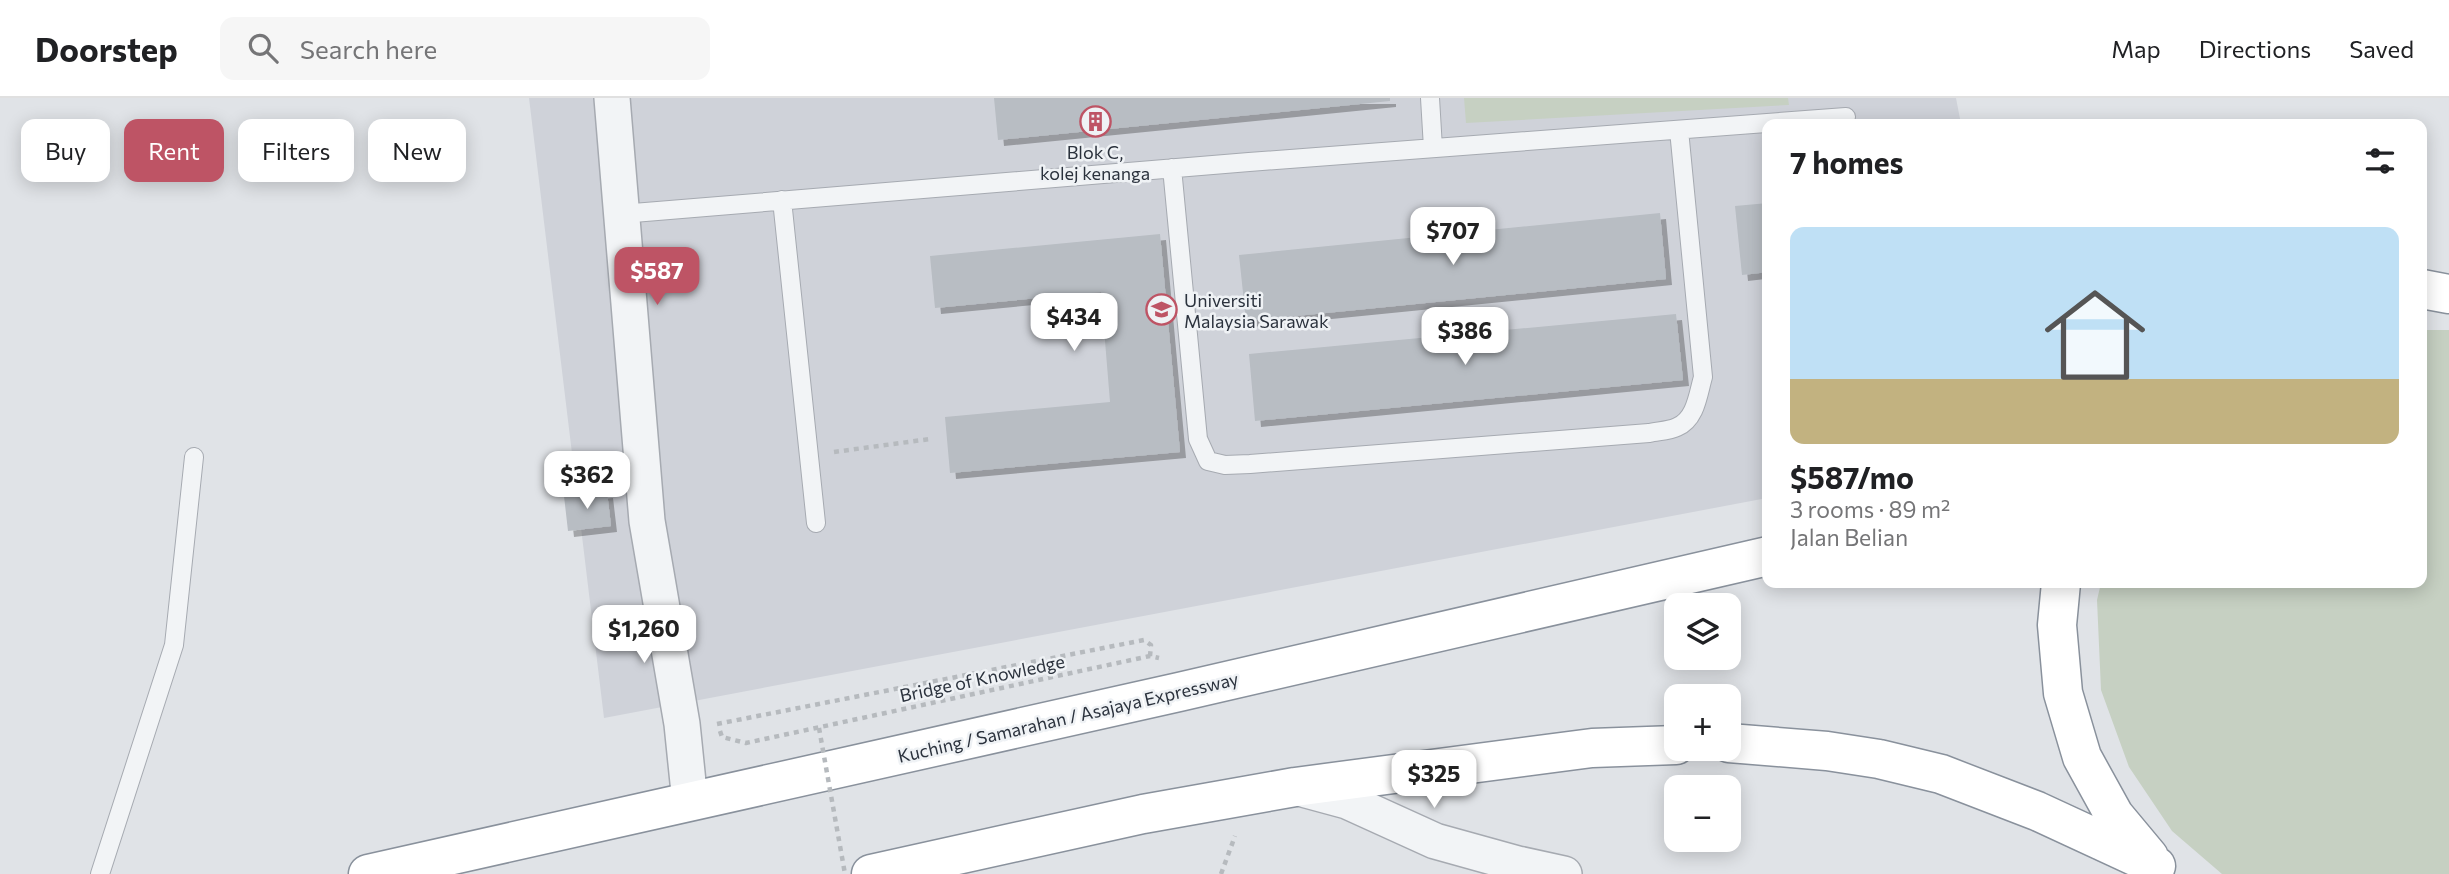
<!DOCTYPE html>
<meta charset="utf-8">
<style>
body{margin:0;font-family:Commissioner,sans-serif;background:#f6f6f6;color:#202124;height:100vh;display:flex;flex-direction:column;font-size:26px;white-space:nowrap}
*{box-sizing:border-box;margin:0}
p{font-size:23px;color:#757577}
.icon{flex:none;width:38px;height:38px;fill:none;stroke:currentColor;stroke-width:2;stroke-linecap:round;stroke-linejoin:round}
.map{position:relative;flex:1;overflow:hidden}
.panel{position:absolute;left:1762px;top:21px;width:665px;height:469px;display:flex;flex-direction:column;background:#fff;border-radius:14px;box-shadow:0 4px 18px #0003}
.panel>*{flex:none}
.guide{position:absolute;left:21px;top:21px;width:665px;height:63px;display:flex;gap:14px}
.buttons{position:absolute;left:1664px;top:495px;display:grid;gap:14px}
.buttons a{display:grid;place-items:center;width:77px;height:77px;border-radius:14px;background:#fff;box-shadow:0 4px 18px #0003;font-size:35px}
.price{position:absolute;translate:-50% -60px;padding:0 16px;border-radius:14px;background:#fff;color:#222;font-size:23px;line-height:46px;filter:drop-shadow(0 2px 4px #0008)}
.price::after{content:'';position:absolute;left:50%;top:42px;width:21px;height:16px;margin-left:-10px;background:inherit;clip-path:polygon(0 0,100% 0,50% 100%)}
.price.selected{background:#be5465;color:#fff}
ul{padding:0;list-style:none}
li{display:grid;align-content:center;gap:14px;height:371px;padding:0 28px}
li span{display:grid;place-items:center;height:217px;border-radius:14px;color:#555}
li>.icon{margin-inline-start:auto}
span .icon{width:126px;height:126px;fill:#fffc;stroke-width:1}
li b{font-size:30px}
h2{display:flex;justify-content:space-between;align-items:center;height:84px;padding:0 28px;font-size:30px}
.pill{padding:0 24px;border-radius:14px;background:#fff;box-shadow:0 4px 18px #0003;font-size:24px;line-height:63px}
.pill.selected{background:#be5465;color:#fff}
header{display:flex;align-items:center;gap:42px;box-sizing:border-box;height:98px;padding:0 35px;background:#fff;border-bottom:2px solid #e0e0e0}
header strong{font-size:33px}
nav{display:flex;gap:38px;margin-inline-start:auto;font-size:24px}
.search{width:490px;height:63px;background:#f6f6f6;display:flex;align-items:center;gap:18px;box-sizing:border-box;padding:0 24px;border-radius:14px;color:#757577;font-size:26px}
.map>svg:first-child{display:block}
.built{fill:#cfd2d9}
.green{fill:#c6d0c2}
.building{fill:#b8bdc3;filter:url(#shadow)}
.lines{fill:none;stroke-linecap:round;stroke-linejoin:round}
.service-casing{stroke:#a6aab1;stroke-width:20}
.minor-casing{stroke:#a6aab1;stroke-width:38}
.trunk-casing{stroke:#89919c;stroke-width:41}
.path{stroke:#b6babe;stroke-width:4.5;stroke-dasharray:5 5;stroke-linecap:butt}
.service{stroke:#f2f4f6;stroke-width:18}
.minor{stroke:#f2f4f6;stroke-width:35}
.trunk{stroke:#fff;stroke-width:38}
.path-bridge{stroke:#b6babe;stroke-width:4.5;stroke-dasharray:5 5;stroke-linecap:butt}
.labels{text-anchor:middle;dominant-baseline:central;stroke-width:5;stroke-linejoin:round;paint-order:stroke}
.poi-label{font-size:18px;fill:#2b323d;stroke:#eff2f5}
.street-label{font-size:18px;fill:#2b323d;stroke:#eff2f5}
</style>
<header>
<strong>Doorstep</strong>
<div class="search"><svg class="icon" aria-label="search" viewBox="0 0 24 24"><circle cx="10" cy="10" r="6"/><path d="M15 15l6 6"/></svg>Search here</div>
<nav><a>Map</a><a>Directions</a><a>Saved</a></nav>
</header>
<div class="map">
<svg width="2449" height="776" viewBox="0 0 2449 776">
<defs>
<filter id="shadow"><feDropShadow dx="6" dy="6" stdDeviation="0" flood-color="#0004"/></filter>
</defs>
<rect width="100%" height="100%" fill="#e0e3e7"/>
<path class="built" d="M 529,0 L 1956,0 L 1961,26 L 1768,26 L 1767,400 L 604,620 Z"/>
<path class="green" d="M 1464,0 L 1788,0 L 1789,7 L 1466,25 Z
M 2422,232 L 2449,232 L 2449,776 L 2222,776 L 2172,733 L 2129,669 L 2101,592 L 2097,502 L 2101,485 L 2422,485 Z"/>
<path class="building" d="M 994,0 L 1390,0 L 1390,3 L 998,42 Z
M 1768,105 L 1768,174 L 1742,177 L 1735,108 Z
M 1660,115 L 1666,181 L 1246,223 L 1239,157 Z
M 1160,136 L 1180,354 L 950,375 L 945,319 L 1110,304 L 1101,194 L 935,210 L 930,158 Z
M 1676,216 L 1683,282 L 1255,323 L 1249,256 Z
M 607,394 L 611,428 L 568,433 L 564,398 Z"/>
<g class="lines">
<defs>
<path id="service" d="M 1430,0 L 1433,50
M 1172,70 L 1198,341 L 1208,363 L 1225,367 L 1250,366 L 1649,335 C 1657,333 1669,333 1677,329 C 1696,321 1698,296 1703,279 L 1679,32
M 782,102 L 816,425
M 621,116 L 1249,64 L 1846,19
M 100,776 L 174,547 L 194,359"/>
<path id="minor" d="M 612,0 L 647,423 L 682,626 L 690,704
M 1299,690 L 1347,703 L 1435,743 L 1518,766 L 1564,776"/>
<path id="trunk" d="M 2422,191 L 2449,196
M 2061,485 L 2057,527 L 2063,595 L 2082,659 L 2114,717 L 2149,759
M 1729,645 L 1827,653 L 1879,661 L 1941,676 L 2037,713 L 2156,768
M 368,776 L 1179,594 L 1768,458
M 871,776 L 1143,716 L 1295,689 L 1592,650 L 1676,647"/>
</defs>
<use href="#service" class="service-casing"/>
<use href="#minor" class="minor-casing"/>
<use href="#trunk" class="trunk-casing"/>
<path class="path" d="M 834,354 L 930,341
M 717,626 L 1144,542 L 1151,547 L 1150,558
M 720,633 L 722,639 L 746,645 L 1150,558 L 1159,560
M 1221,776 L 1235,738"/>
<use href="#service" class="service"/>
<use href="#minor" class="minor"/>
<use href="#trunk" class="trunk"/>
<path class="path-bridge" d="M 819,630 L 845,776"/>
</g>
<defs>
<symbol id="building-ring" viewBox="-11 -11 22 22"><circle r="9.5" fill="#eff2f5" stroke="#be5465" stroke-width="1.5"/><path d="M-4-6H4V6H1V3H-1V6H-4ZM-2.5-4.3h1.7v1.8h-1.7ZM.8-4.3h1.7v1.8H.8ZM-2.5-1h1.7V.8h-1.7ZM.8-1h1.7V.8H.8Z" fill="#be5465"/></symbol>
<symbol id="university-ring" viewBox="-11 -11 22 22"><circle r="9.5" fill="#eff2f5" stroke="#be5465" stroke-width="1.5"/><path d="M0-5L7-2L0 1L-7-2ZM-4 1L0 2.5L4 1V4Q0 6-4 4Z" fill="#be5465"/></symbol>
</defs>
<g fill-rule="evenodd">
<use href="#building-ring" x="1078" y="6" width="35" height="35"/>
<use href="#university-ring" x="1144" y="194" width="35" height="35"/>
</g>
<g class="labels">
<g class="poi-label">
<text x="1095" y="54">Blok C,<tspan x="1095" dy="21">kolej kenanga</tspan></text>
<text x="1184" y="202" text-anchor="start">Universiti<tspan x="1184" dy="21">Malaysia Sarawak</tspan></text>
</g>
<g class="street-label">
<text transform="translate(982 580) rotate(-12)">Bridge of Knowledge</text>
<text transform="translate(1068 619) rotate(-13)">Kuching / Samarahan / Asajaya Expressway</text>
</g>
</g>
</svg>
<div class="buttons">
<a><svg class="icon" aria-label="layers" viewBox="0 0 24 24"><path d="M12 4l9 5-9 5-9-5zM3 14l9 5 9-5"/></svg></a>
<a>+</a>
<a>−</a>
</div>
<b class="price" style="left:1453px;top:169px">$707</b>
<b class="price selected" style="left:657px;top:209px">$587</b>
<b class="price" style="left:1074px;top:255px">$434</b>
<b class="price" style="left:1465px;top:269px">$386</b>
<b class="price" style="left:587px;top:413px">$362</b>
<b class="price" style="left:644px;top:567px">$1,260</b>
<b class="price" style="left:1434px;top:712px">$325</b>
<div class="guide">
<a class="pill">Buy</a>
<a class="pill selected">Rent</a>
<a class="pill">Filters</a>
<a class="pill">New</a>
</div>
<section class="panel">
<h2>7 homes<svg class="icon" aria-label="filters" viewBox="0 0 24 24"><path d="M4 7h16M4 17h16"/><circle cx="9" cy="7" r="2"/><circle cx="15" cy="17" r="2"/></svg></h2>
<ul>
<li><span style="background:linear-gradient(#bfe0f5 70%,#c2b280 0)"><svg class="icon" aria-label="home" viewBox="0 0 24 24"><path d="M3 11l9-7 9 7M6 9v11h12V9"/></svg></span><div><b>$587/mo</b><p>3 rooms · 89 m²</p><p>Jalan Belian</p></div></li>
</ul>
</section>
</div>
